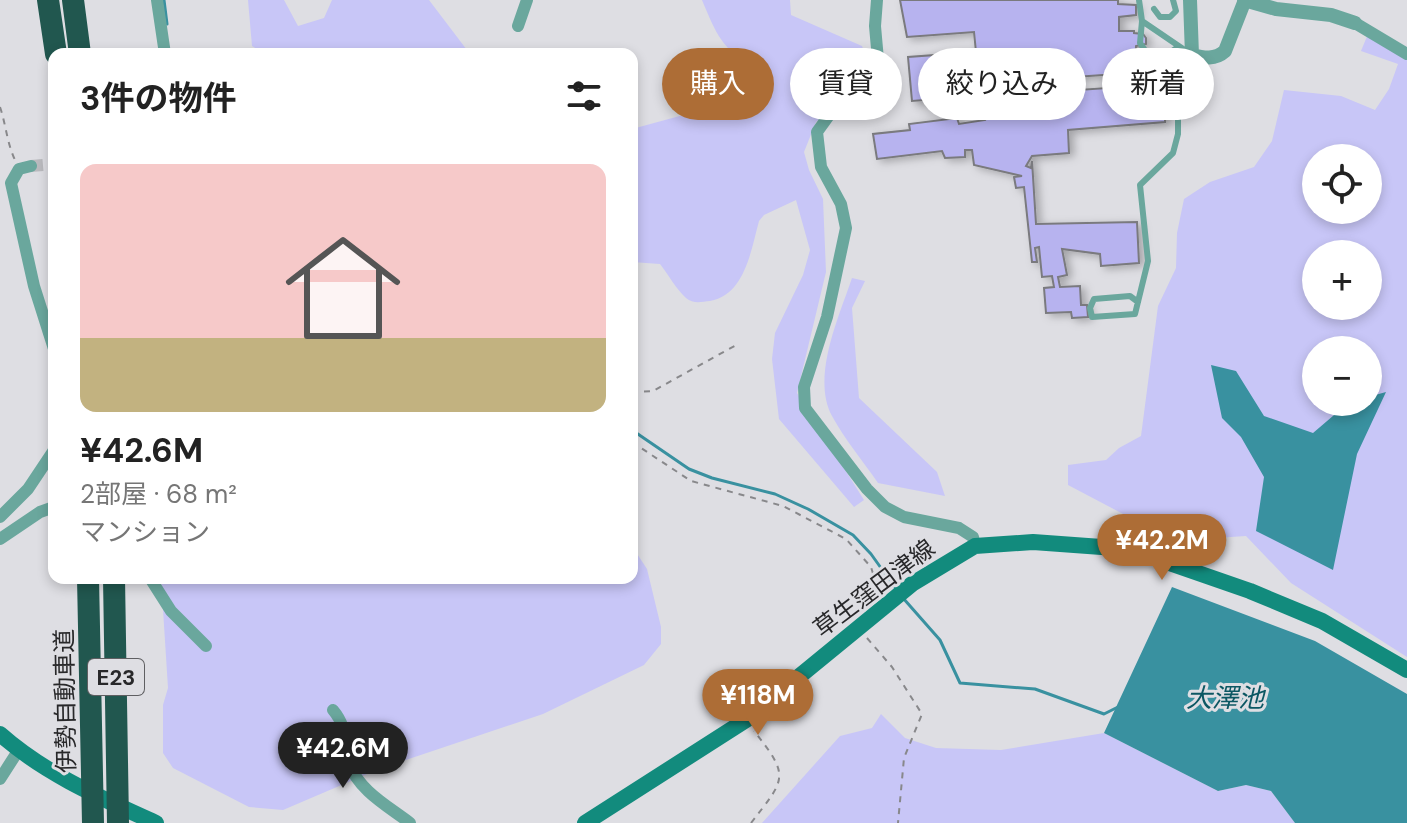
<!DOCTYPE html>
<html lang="ja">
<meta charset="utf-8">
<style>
body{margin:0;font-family:"DM Sans","Noto Sans JP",sans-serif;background:#f2f2f2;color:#222;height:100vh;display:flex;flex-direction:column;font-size:30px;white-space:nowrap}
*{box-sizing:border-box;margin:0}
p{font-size:26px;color:#767676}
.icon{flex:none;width:44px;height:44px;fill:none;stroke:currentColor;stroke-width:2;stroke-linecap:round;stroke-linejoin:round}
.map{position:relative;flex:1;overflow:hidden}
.details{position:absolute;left:48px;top:48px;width:590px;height:536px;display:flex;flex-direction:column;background:#fff;border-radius:16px;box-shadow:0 4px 12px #0003}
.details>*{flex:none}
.banner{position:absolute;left:662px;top:48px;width:624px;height:72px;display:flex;gap:16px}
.fabs{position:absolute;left:1302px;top:144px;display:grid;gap:16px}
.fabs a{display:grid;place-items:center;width:80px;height:80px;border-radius:50%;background:#fff;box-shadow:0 4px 12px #0003;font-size:40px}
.price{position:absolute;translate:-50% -68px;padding:0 18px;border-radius:28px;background:#ad6d36;color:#fff;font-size:26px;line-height:52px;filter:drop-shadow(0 2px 4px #0008)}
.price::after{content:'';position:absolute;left:50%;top:48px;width:24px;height:18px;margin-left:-12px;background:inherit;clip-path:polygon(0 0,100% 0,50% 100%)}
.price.current{background:#222;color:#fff}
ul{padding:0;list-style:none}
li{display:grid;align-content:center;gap:16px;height:424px;padding:0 32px}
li+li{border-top:2px solid #e0e0e0}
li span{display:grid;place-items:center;height:248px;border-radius:16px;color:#555}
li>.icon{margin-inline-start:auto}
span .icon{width:144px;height:144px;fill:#fffc;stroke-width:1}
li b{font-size:34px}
h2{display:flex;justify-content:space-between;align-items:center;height:96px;padding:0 32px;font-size:34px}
.chip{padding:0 28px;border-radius:36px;background:#fff;box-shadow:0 4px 12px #0003;font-size:28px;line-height:72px}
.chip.current{background:#ad6d36;color:#fff}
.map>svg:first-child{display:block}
.green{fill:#c8c6f7;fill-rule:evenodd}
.water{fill:#3991a0}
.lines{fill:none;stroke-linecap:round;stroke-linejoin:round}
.stream{stroke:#3991a0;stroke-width:3}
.building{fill:#b7b3ef;stroke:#7a7a7e;stroke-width:2;filter:url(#shadow)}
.minor-tunnel{stroke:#bababe;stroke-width:12;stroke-dasharray:12 6;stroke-linecap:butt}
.path{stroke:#88888b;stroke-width:2;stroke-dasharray:6 6;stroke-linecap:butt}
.service{stroke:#6aa79d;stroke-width:6}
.minor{stroke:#6aa79d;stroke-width:12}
.tertiary{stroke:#6aa79d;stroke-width:14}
.secondary{stroke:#128b7d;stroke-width:16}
.motorway{stroke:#21574f;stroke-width:22}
.labels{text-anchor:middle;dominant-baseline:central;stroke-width:6;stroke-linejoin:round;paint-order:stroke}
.shield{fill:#dedee3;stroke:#5f5f62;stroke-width:2}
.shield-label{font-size:22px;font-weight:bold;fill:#28282a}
.street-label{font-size:24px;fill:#28282a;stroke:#dedee3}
.water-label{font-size:26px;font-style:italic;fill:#0c5763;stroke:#dedee3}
</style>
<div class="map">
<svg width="1407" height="823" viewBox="0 0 1407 823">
<defs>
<filter id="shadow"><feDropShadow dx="4.5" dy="2.5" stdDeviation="4" flood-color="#0004"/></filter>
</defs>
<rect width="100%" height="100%" fill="#dedee3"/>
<path class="green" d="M 248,0 L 284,0 L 298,26 L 324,18 L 332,0 L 429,0 L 470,54 L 265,54 L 252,46 Z
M 702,0 L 790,0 L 791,15 L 862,46 C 867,60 871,71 862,84 L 816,122 L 804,152 L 809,170 L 823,199 L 826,272 L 797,393 L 864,500 L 854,507 L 779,419 L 772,359 L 775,333 L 803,275 L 810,250 L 796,200 L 764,215 L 759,221 C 751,250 745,295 710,301 C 701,302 693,304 686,298 C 676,289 668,274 660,264 L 632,262 L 632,129 L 698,111 L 746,112 C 757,99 756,86 754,70 C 721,46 717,36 702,0 Z
M 1368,34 L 1407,59 L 1407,657 L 1291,583 L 1246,536 L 1186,540 L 1162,523 L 1157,544 L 1139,537 L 1125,515 L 1068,485 L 1068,465 L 1106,460 L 1119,448 L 1141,436 L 1158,306 L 1176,268 L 1177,233 L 1184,199 L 1210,182 L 1254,167 L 1272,141 L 1284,90 L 1341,96 L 1375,110 L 1389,89 L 1398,64 L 1361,51 ZM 1316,158 L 1368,158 L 1368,210 L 1316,210 ZM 1316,254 L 1368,254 L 1368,306 L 1316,306 ZM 1316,350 L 1368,350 L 1368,402 L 1316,402 Z
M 852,278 L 865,281 L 852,308 L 859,398 L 937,472 L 945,496 L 878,483 C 863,461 845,440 832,416 C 811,377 839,317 852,278 Z
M 632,546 L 647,569 L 661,627 L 661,644 L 644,665 L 543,714 L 379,769 L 283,810 L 249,807 L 173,768 L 163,753 L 163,705 L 168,688 L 161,578 L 632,578 Z
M 881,714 L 905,738 L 936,748 L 1001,750 L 1104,733 L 1218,791 L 1246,785 L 1271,791 L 1295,823 L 762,823 L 840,736 L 872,728 Z"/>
<path class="water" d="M 1211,365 L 1236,371 L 1264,416 L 1313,433 L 1347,404 L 1368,402 L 1368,397 L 1386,392 L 1357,454 L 1333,570 L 1256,531 L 1264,477 L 1241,437 L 1222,418 Z
M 1172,587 L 1315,641 L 1407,694 L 1407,823 L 1295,823 L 1271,791 L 1246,785 L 1218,791 L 1104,733 Z"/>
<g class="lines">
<path class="stream" d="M 164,0 L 167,24
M 632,430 L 689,469 L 712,478 L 775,494 L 808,509 L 853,535 L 871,554 L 896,589
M 903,598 L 940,640 L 960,683 L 1035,689 L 1104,714 L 1118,707"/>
</g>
<path class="building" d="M 900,0 L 1118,0 L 1118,4 L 1136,5 L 1136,15 L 1119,17 L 1119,31 L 1134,31 L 1134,33 L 1143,34 L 1146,38 L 1146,44 L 1136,46 L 1135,69 L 1131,73 L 1075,77 L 1074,74 L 1064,74 L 1064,91 L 1122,87 L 1122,99 L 1134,98 L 1135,107 L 1165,107 L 1165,122 L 1068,130 L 1069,153 L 1032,156 L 1026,166 L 1031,168 L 1032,161 L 1036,224 L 1137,222 L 1139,263 L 1101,266 L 1100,254 L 1062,249 L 1067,275 L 1058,277 L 1060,287 L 1080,286 L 1081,305 L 1087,305 L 1088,317 L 1072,318 L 1071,312 L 1046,313 L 1044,288 L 1054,287 L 1052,276 L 1042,277 L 1039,247 L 1035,248 L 1037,262 L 1032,262 L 1024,187 L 1016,188 L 1014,177 L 1022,176 L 974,165 L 972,150 L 965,150 L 965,157 L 945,158 L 942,151 L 877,159 L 873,134 L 910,130 L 909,124 L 957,118 L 959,124 L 985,120 L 984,113 L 1060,105 L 1060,89 L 1050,89 L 1049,84 L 1043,84 L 1042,80 L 1035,80 L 1036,91 L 912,101 L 908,57 L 976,52 L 974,32 L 907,37 Z"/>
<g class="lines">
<path class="minor-tunnel" d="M 31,166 L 54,164"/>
<path class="path" d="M 0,107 C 6,125 7,143 15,160
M 632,392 L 653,391 L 738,344
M 632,442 L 691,481 L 783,506 L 846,539 L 871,567 L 879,593
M 867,638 L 892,667 L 922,714 L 904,758 L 898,823
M 751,823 C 785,779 791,777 754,731"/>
<path class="service" d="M 1154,9 L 1160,17 L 1170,17 L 1176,11 L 1173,0
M 1142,21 L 1140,43 L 1146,52 L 1171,52 L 1178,47
M 1138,302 L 1130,296 L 1094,299 L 1090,308 L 1092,317 L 1135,314 L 1148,261 L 1140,185 L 1173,153 L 1178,134 L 1178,96 L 1192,55 L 1142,21 L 1139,0"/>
<path class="minor" d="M 157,0 L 165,54
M 877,0 L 875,26 L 879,71 L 874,83 L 830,114 L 817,132 L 821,167 L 841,204 L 846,228 L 827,317 L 804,387 L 805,408 L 867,489 L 885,507 L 904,517 L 959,528 L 973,537 L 975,546
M 1355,23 L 1407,54
M 518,26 L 527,0
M 31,166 L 19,169 L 11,183 L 34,286 L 54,349
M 0,517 L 28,489 L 54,450
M 0,539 L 40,512 L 54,507
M 150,578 L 171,611 L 206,646
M 333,710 C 349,729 342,742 349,763 C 359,791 388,806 410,823
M 0,779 L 18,751"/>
<path class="tertiary" d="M 1190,0 L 1192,55 C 1204,58 1215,60 1225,51 L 1245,0
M 1244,0 L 1276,9 L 1331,15 L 1355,23"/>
<path class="secondary" d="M 0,734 C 45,774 101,798 156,823
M 585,823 L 746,720 L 912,584 L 975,546 L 1033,542 L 1129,549 L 1250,591 L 1322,621 L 1407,670"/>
<path class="motorway" d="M 48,0 L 56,54
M 73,0 L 80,54
M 88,578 L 93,823
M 114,578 L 118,823"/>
</g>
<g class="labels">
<rect class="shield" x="88" y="659" width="56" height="36" rx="6"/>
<g class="shield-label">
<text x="116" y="677">E23</text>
</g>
<g class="street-label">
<text transform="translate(874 588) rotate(-37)">草生窪田津線</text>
<text transform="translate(65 701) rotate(-91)">伊勢自動車道</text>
</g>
<g class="water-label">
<text x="1225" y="698">大澤池</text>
</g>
</g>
</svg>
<div class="fabs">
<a><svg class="icon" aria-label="locate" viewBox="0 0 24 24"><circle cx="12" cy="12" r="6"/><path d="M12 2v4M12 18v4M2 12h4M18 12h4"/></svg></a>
<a>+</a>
<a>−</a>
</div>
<b class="price" style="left:1162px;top:582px">¥42.2M</b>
<b class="price" style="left:758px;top:737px">¥118M</b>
<b class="price current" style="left:343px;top:790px">¥42.6M</b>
<div class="banner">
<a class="chip current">購入</a>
<a class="chip">賃貸</a>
<a class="chip">絞り込み</a>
<a class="chip">新着</a>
</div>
<section class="details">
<h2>3件の物件<svg class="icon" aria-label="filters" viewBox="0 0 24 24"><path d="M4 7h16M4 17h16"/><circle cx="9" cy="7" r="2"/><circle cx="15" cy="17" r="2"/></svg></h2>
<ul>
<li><span style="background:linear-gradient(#f6c9c9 70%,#c2b280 0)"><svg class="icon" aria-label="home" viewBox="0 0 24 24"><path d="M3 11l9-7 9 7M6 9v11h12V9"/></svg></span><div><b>¥42.6M</b><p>2部屋 · 68 m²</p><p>マンション</p></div></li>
</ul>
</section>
</div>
